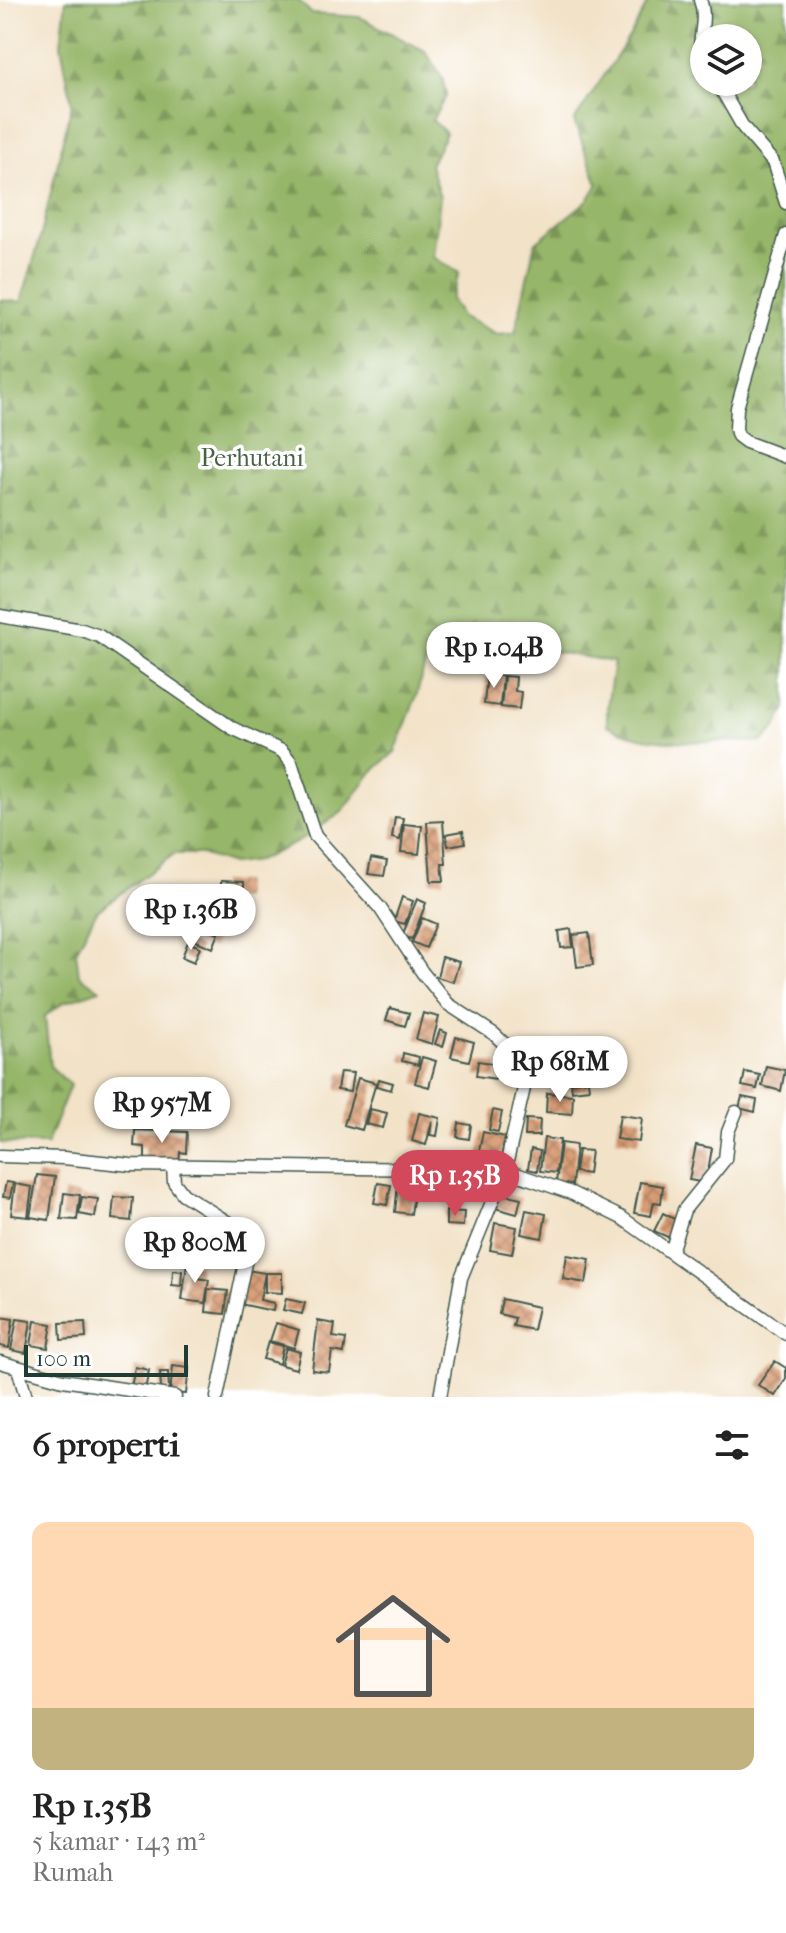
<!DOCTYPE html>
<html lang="id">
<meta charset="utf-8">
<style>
body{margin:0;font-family:"IM FELL French Canon",serif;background:#f2f2f2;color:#222;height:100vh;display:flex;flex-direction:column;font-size:30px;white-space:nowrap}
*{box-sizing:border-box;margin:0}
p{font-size:26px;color:#767676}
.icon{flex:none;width:44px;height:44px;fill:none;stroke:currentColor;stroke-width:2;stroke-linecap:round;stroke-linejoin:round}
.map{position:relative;height:1397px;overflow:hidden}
.sheet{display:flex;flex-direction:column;background:#fff;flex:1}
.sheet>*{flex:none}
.fabs{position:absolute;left:690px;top:24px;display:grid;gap:16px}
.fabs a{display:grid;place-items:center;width:72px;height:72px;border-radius:50%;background:#fff;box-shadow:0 2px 6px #0004;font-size:40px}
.scale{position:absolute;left:24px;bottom:20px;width:164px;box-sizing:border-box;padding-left:8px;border:4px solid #1f3d34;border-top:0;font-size:22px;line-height:28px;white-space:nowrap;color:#1f3d34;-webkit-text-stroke:6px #fff;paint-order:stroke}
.price{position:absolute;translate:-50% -68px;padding:0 18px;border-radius:28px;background:#fff;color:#222;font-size:26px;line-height:52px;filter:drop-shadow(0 2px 4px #0008)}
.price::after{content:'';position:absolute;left:50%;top:48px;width:24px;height:18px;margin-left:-12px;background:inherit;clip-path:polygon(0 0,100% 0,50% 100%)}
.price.on{background:#d1495b;color:#fff}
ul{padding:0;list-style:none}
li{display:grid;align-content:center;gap:16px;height:424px;padding:0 32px}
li+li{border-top:2px solid #e0e0e0}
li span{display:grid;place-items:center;height:248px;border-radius:16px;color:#555}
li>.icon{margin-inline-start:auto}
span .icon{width:144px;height:144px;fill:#fffc;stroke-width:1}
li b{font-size:34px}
h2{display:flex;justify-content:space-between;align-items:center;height:96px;padding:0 32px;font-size:34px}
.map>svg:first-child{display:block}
.forest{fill:url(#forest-firs);stroke:#5a7a4e;stroke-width:2;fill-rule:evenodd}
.building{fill:url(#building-cross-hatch)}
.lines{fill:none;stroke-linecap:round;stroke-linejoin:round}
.street-casing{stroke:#3f564a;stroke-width:15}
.street{stroke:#fff;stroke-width:12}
.labels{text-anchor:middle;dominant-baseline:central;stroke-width:7;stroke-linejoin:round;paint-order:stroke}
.park-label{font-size:24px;fill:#476345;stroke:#fff}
</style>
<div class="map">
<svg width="786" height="1397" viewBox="0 0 786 1397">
<defs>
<pattern id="forest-firs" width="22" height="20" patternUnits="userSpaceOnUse" patternTransform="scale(2)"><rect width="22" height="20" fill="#96b669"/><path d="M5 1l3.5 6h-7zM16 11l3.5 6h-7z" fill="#7a9557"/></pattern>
<pattern id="building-cross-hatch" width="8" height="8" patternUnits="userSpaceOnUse" patternTransform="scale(2)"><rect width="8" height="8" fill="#d99c74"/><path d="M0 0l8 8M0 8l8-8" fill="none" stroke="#af8060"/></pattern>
</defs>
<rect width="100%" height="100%" fill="#fff"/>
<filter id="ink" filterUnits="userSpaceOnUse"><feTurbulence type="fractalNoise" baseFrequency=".0125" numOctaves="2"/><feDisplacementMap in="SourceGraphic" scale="16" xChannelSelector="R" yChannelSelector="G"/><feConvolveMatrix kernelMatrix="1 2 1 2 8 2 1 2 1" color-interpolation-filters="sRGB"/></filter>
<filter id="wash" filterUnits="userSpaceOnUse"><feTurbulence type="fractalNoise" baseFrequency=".006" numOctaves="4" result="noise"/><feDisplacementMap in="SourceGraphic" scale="32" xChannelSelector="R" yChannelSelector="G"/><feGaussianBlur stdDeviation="1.8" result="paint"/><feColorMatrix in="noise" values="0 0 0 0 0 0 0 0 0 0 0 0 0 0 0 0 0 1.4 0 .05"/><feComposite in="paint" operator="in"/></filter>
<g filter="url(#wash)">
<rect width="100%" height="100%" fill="#f2e2c7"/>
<path class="forest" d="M 66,0 L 298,0 L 312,14 L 360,17 L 425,51 L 442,77 L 446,96 L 432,120 L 446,133 L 430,165 L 440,197 L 433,257 L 459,273 L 451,299 L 462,317 L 497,334 L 515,332 L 535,243 L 588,200 L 598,184 L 574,121 L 632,33 L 649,0 L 786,0 L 786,708 L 776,727 L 762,742 C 712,738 650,750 607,725 L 607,707 L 614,662 L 446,633 L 432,639 L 416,697 L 395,752 L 372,772 L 342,812 L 298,842 L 257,861 L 232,864 L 201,854 L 174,854 L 96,912 L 76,951 L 79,975 L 100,990 L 64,1002 L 45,1016 L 50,1066 L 70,1085 L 47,1144 L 0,1143 L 0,300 L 21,302 L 40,239 L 72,103 L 61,45 ZM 704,38 L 748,38 L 748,82 L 704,82 Z"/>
<g id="blocks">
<path class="building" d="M 487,674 L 503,676 L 500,706 L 484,704 Z
M 504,676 L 516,677 L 515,691 L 521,692 L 519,709 L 501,707 Z
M 395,817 L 403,818 L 400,840 L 392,838 Z
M 443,821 L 446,864 L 442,864 L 444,881 L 431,881 L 427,822 Z
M 404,824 L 422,826 L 419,854 L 401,852 Z
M 463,831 L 465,843 L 448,846 L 446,834 Z
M 371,858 L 387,861 L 384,876 L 368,874 Z
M 221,881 L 244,882 L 244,899 L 221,898 Z
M 402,897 L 413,901 L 405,924 L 394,921 Z
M 417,899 L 426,903 L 412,939 L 402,936 Z
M 222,901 L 234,903 L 232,913 L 220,911 Z
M 422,918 L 436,924 L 426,948 L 412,942 Z
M 195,923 L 219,933 L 213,948 L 189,938 Z
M 571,929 L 573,947 L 561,948 L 559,931 Z
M 589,933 L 593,965 L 577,967 L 573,935 Z
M 188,942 L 200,947 L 194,962 L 182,957 Z
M 442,957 L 459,962 L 453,982 L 437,977 Z
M 390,1008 L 409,1013 L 405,1026 L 386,1020 Z
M 423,1013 L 439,1017 L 432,1044 L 416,1039 Z
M 440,1030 L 447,1033 L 443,1047 L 435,1044 Z
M 456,1037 L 474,1042 L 469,1061 L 451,1057 Z
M 403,1053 L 419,1057 L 418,1065 L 402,1061 Z
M 422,1057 L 436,1061 L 429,1087 L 415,1083 Z
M 478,1061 L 498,1064 L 496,1079 L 476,1076 Z
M 766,1066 L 785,1070 L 781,1091 L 762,1086 Z
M 340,1072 L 353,1073 L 350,1092 L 337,1090 Z
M 745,1072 L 760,1075 L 757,1089 L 742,1086 Z
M 358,1078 L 376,1083 L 362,1130 L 344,1125 Z
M 379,1079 L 393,1083 L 391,1090 L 377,1086 Z
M 588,1080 L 589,1089 L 572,1091 L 571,1082 Z
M 547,1093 L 573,1095 L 572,1114 L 546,1112 Z
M 742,1097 L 757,1100 L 755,1112 L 739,1108 Z
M 370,1109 L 387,1113 L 383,1128 L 366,1124 Z
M 493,1110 L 502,1112 L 498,1132 L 489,1130 Z
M 419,1113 L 440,1118 L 437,1136 L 430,1135 L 432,1121 L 426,1145 L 412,1141 Z
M 620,1115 L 642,1118 L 639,1142 L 616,1139 Z
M 526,1119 L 540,1120 L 539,1136 L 525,1136 Z
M 459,1123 L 471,1125 L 469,1139 L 457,1137 Z
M 135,1130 L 187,1132 L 186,1153 L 180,1152 L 179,1163 L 145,1161 L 145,1147 L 134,1146 Z
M 483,1132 L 505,1137 L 499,1169 L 476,1165 Z
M 544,1138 L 560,1140 L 556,1173 L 540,1171 Z
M 561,1143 L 576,1145 L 572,1185 L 556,1183 Z
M 696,1145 L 712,1148 L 706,1183 L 689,1180 Z
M 531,1149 L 540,1151 L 537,1171 L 528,1169 Z
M 578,1150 L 591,1151 L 588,1174 L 575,1172 Z
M 37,1175 L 55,1177 L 49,1220 L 30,1217 Z
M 6,1182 L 13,1183 L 10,1198 L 3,1197 Z
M 640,1182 L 663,1186 L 661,1203 L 654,1202 L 651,1216 L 634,1213 Z
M 378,1183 L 391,1185 L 387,1205 L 374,1203 Z
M 15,1184 L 32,1187 L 28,1217 L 11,1215 Z
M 398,1184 L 415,1187 L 411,1214 L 395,1212 Z
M 64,1193 L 80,1195 L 77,1220 L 61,1219 Z
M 499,1193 L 521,1198 L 517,1214 L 495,1208 Z
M 82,1197 L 98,1199 L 95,1217 L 79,1214 Z
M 114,1197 L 133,1198 L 131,1221 L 112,1219 Z
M 526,1210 L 546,1214 L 542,1238 L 521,1234 Z
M 446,1211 L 464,1212 L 463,1226 L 446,1225 Z
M 663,1213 L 678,1221 L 670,1238 L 654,1231 Z
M 495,1223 L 517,1227 L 512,1254 L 490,1250 Z
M 567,1255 L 590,1259 L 586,1283 L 563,1279 Z
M 187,1263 L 200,1265 L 198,1278 L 209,1280 L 205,1303 L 182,1300 Z
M 173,1270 L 182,1271 L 181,1286 L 172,1285 Z
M 247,1270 L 265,1273 L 260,1300 L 274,1303 L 273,1311 L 240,1304 Z
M 265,1273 L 282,1273 L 282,1293 L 265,1292 Z
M 208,1289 L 228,1291 L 225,1314 L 206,1312 Z
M 286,1299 L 305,1303 L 302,1314 L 283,1310 Z
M 502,1299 L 538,1307 L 533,1330 L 513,1326 L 515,1318 L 499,1314 Z
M 0,1317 L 13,1319 L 9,1348 L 0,1346 Z
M 17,1319 L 31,1321 L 26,1353 L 11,1350 Z
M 35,1321 L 52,1324 L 48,1348 L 31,1345 Z
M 318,1321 L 335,1324 L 333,1337 L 346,1339 L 344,1353 L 332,1351 L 329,1372 L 312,1370 Z
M 85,1322 L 86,1338 L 61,1340 L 60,1323 Z
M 276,1323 L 299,1330 L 294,1348 L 270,1341 Z
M 268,1342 L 283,1346 L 279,1364 L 263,1359 Z
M 286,1348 L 300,1352 L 296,1369 L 281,1365 Z
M 775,1361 L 786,1368 L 786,1379 L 775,1396 L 758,1385 Z
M 173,1366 L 189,1368 L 186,1394 L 170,1393 Z
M 135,1367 L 149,1370 L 145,1390 L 131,1387 Z
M 160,1372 L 168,1372 L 169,1389 L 161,1389 Z"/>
</g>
</g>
<g filter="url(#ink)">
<use href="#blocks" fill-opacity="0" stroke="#3f564a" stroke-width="2"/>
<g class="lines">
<defs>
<path id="street" d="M 700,0 C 709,22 693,48 704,70
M 717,82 L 743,127 L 773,162 L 786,203
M 786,235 L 737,408 L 736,429 L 738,436 L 746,442 L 786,457
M 0,616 L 82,630 L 99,636 L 232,728 L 282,751 L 291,762 L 315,836 L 380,908 L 422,972 L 448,1004 L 494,1034 L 516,1055 L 521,1064 L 524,1088 L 505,1170 L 461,1278 L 440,1397
M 0,1156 L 64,1158 L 131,1165 L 505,1170 L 571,1193 L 622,1218 L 786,1334
M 173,1166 L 174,1182 L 183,1194 L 248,1235 L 250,1239 L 217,1397
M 671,1252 L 684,1210 L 725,1159 L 728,1132 L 736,1112
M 0,1362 L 63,1380 L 175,1397
M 18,1368 L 26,1397"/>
</defs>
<use href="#street" class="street-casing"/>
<use href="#street" class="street"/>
</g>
</g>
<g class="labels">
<g class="park-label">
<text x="252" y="458">Perhutani</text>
</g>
</g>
</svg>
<div class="fabs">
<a><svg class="icon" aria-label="layers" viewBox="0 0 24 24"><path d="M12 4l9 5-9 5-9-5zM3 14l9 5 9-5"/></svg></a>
</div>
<div class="scale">100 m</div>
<b class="price" style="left:494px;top:690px">Rp 1.04B</b>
<b class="price" style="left:191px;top:952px">Rp 1.36B</b>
<b class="price" style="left:560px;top:1104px">Rp 681M</b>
<b class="price" style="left:162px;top:1145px">Rp 957M</b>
<b class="price on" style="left:455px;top:1218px">Rp 1.35B</b>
<b class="price" style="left:195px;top:1285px">Rp 800M</b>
</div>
<section class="sheet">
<h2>6 properti<svg class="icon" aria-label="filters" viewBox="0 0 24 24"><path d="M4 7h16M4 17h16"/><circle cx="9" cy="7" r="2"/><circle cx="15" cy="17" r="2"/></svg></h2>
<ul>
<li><span style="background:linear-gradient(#ffd9b3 75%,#c2b280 0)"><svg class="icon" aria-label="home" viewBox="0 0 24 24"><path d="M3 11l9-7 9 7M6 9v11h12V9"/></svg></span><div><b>Rp 1.35B</b><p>5 kamar · 143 m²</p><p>Rumah</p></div></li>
</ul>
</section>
